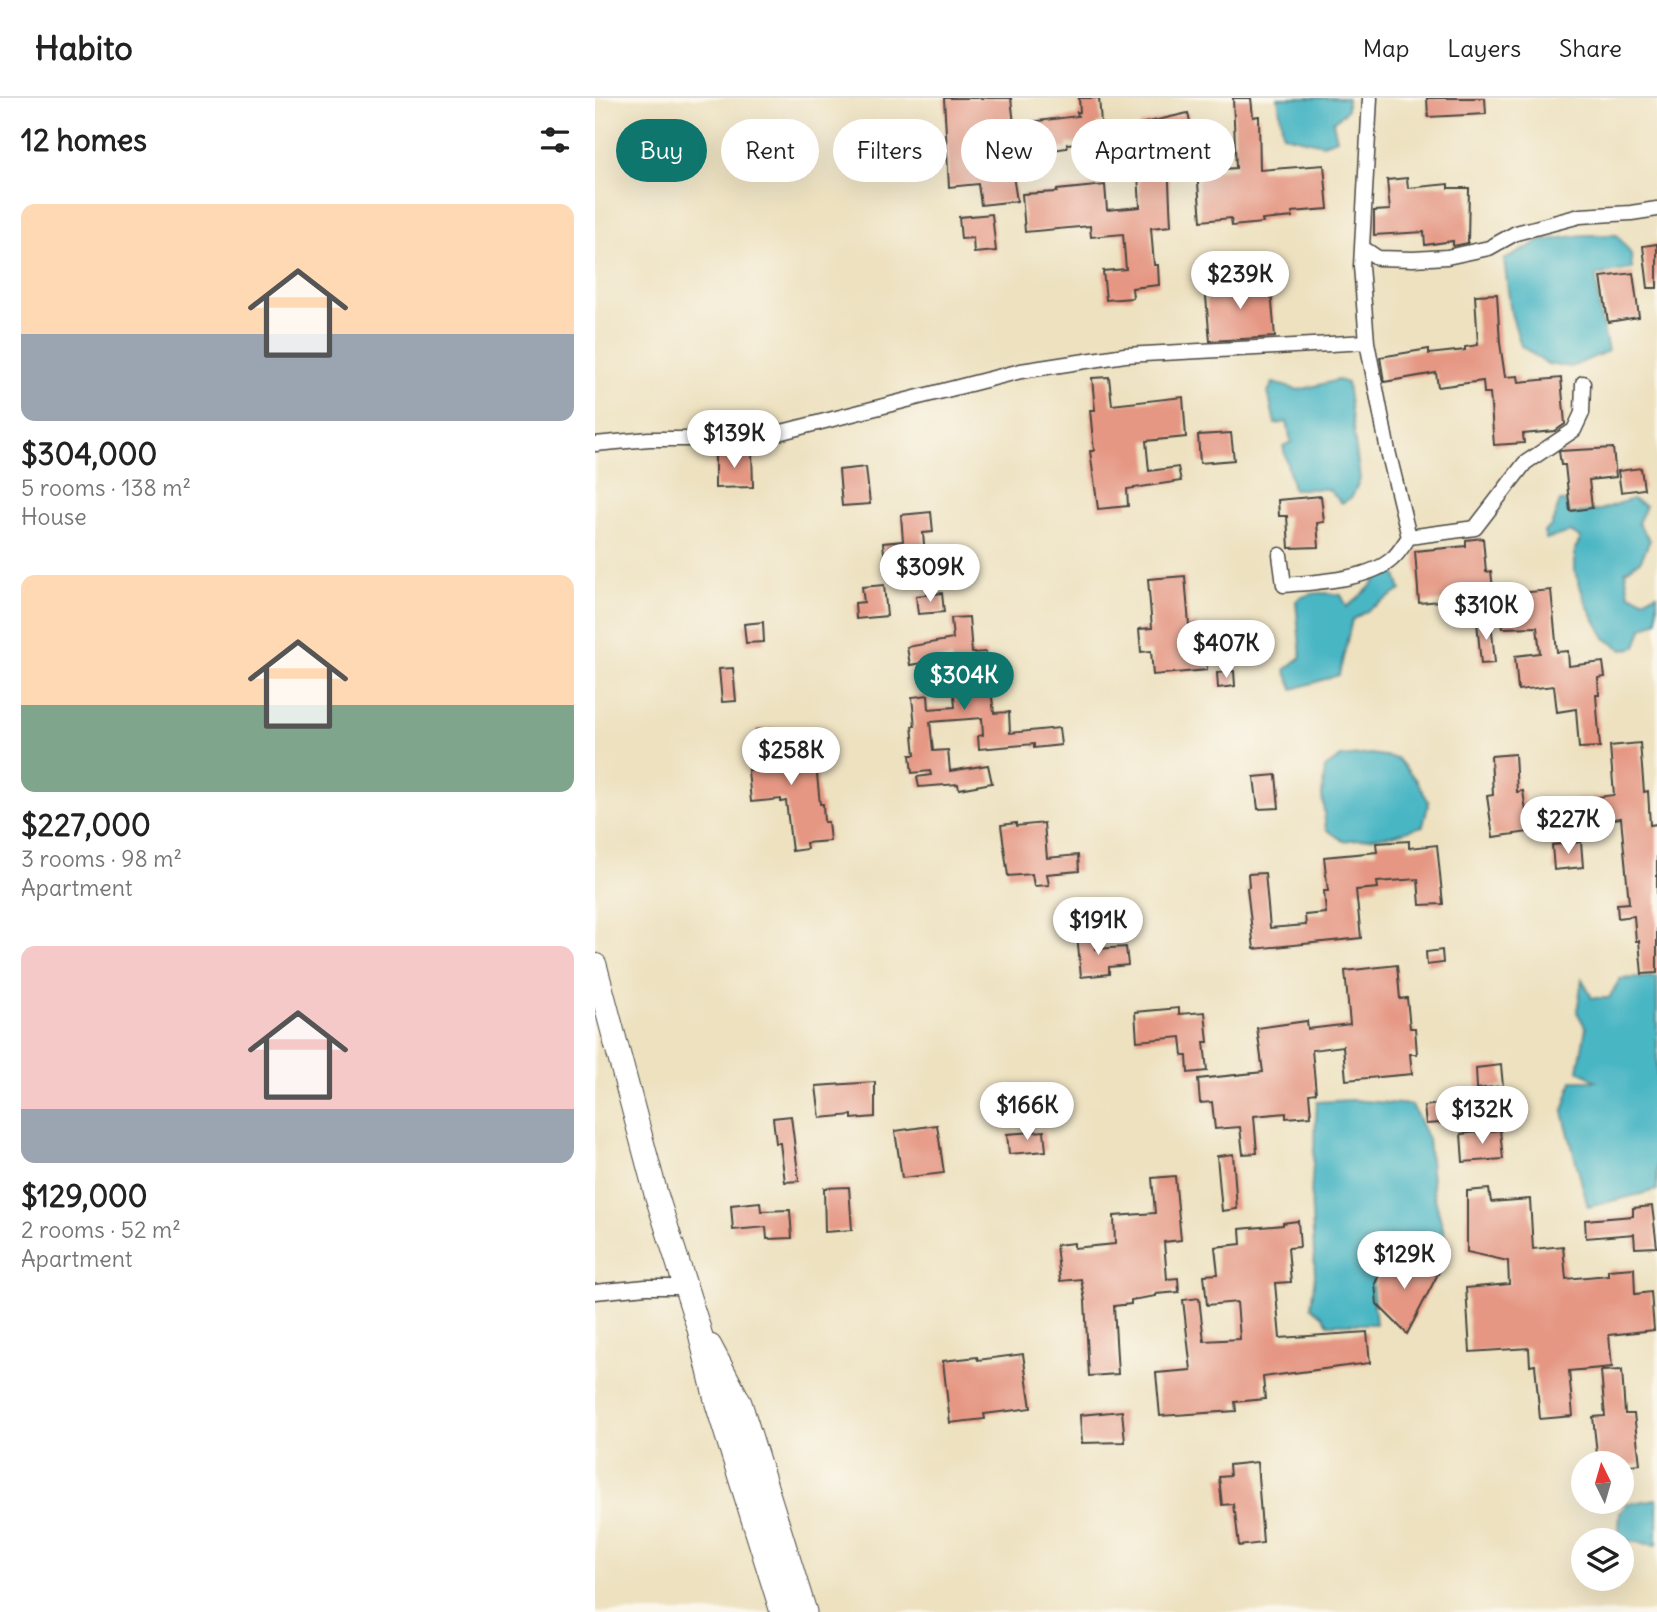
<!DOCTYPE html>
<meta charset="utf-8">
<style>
body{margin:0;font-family:Delius,sans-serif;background:#f2f2f2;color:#222;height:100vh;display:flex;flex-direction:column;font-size:26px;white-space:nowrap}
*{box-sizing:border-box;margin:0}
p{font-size:23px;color:#767676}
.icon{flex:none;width:38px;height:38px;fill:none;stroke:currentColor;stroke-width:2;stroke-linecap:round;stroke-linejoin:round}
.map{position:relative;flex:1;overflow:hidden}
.details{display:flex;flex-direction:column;background:#fff;width:595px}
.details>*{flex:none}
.guide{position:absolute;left:21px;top:21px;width:665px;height:63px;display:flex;gap:14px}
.needle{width:46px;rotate:355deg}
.fabs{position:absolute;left:976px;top:1353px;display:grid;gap:14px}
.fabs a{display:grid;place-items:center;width:63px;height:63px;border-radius:50%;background:#fff;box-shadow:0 7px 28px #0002;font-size:35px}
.price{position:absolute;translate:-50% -60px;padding:0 16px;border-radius:24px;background:#fff;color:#222;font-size:23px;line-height:46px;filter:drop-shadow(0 2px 4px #0008)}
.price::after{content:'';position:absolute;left:50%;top:42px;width:21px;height:16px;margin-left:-10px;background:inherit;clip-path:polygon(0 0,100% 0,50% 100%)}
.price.current{background:#0f766e;color:#fff}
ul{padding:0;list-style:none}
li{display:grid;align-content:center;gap:14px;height:371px;padding:0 21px}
li span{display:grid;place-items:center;height:217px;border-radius:14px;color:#555}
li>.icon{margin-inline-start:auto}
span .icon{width:126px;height:126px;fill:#fffc;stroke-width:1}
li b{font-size:30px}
h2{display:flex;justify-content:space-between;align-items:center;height:84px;padding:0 21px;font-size:30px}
.tag{padding:0 24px;border-radius:32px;background:#fff;box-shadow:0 7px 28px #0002;font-size:24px;line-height:63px}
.tag.current{background:#0f766e;color:#fff}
header{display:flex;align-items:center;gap:42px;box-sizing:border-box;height:98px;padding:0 35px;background:#fff;border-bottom:2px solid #e0e0e0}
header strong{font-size:33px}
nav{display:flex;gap:38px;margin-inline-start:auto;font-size:24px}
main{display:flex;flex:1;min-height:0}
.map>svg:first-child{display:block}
.water{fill:#48b6c4;stroke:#3a7078;stroke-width:2}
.building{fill:#e59783}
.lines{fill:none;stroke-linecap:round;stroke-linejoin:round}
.minor-casing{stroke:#484641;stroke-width:17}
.primary-casing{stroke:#484641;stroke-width:25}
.minor{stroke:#fff;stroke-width:14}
.primary{stroke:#fff;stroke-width:23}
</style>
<header>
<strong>Habito</strong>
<nav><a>Map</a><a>Layers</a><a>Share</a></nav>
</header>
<main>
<section class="details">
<h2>12 homes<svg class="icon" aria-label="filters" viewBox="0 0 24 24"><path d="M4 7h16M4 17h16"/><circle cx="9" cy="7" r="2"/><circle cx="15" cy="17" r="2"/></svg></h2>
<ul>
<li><span style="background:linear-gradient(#ffd9b3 60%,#9aa5b1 0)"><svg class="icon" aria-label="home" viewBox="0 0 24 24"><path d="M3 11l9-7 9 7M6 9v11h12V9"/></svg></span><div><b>$304,000</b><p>5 rooms · 138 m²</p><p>House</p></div></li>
<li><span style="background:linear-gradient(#ffd9b3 60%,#7fa58c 0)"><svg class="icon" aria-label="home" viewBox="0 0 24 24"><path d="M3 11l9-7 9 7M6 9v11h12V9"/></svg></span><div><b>$227,000</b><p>3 rooms · 98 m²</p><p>Apartment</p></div></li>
<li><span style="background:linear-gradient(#f6c9c9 75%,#9aa5b1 0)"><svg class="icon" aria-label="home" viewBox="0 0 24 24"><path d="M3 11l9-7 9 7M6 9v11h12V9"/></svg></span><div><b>$129,000</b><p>2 rooms · 52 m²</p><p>Apartment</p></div></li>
</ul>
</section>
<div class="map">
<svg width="1062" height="1514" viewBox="0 0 1062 1514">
<rect width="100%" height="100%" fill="#fbf7ec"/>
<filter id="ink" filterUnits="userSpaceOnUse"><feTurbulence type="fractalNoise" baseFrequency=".0143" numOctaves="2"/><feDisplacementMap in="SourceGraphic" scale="14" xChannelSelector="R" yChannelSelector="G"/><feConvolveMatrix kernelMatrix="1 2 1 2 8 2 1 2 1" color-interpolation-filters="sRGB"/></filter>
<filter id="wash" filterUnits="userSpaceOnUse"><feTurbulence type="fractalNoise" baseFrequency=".00686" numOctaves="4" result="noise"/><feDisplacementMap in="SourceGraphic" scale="28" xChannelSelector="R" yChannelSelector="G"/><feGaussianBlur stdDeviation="1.57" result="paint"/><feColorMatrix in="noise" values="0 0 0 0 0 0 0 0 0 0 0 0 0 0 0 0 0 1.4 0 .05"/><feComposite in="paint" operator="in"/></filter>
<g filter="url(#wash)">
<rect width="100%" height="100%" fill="#ede1c0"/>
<path class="water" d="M 683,0 L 752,0 L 752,12 L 738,24 L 742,41 L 728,46 L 688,37 Z
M 988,137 L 1022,137 L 1036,156 L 1037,171 L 1001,177 L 1004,213 L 1013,253 L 976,269 L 952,266 L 926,248 L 916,215 L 909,162 L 945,143 Z
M 743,282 L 752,285 L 765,381 L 757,399 L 747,405 L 733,391 L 698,391 L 688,348 L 696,344 L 692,324 L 680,326 L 673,294 L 678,285 L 704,292 Z
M 1037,401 L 1051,408 L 1043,425 L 1055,442 L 1046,462 L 1030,473 L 1034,496 L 1048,501 L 1062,496 L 1062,523 L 1047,531 L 1041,549 L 1028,552 L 1010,540 L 991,505 L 980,474 L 980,451 L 986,440 L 975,434 L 951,441 L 949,434 L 956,428 L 965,403 L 970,403 L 975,416 L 1005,412 Z
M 800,474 L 806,492 L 757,522 L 744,577 L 698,591 L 690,572 L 706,559 L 701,503 C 714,493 730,494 746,497 L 752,509 L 773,491 L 787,476 Z
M 776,656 L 802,660 L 821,682 L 834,704 L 828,728 L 797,737 L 748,743 L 731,731 L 727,697 L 730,670 L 746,659 Z
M 1062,879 L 1062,1092 L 993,1109 L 968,1014 L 977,983 L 1001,983 L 983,972 L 991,930 L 982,914 L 987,881 L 997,900 L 1014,900 L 1025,881 Z
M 757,1002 L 817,1007 L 833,1041 L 838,1093 L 851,1142 C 833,1157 816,1150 794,1148 L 777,1185 L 781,1226 L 733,1226 L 728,1218 L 716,1208 L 720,1177 L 716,1097 L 722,1004 Z
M 1062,1401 L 1062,1447 L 1023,1442 L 1025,1415 L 1031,1406 Z"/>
<g id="blocks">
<path class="building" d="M 349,0 L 416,0 L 419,26 L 483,18 L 482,14 L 485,14 L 484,0 L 504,0 L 506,25 L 502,25 L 504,43 L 472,46 L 472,50 L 415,58 L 422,103 L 386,107 L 383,86 L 354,89 Z
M 638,0 L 656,0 L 658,19 L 664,18 L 665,72 L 729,67 L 733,111 L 697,114 L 698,119 L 667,122 L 668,125 L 637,128 L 636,120 L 606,123 L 602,73 L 641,70 Z
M 832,0 L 890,0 L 891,16 L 833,19 Z
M 593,15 L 602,56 L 573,63 L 576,128 L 556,130 L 559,167 L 563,167 L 564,187 L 537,190 L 538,200 L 511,202 L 508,173 L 531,171 L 528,136 L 496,139 L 495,128 L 430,134 L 427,96 L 462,94 L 462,92 L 510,87 L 512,112 L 545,109 L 543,76 L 515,78 L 513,56 L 549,53 L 545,26 Z
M 812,80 L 813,90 L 853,86 L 853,90 L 874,90 L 873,145 L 858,148 L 858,143 L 830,147 L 829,134 L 779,137 L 779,113 L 795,112 L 792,82 Z
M 397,116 L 401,153 L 379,155 L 378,140 L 366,141 L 364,119 Z
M 1062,146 L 1062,190 L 1053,190 L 1048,148 Z
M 1038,175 L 1044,219 L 1013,224 L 1006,179 Z
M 675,182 L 680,239 L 615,243 L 610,188 Z
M 902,196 L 905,245 L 910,279 L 923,278 L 924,284 L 966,280 L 970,326 L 960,333 L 928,336 L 929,345 L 899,347 L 895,295 L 889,295 L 888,283 L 843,289 L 841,275 L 789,284 L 785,259 L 834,251 L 834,256 L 870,252 L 870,249 L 883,247 L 880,197 Z
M 514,279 L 517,307 L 588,299 L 591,339 L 551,343 L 554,373 L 583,369 L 586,383 L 532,391 L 533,408 L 503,411 L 495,353 L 499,353 L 495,312 L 500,312 L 497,280 Z
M 636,335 L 639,362 L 605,365 L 603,337 Z
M 1018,350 L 1021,379 L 994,382 L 997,410 L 975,413 L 970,367 L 966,367 L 964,353 Z
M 157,353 L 158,389 L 120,390 L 120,354 Z
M 271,369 L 275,406 L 247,408 L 244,372 Z
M 1046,370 L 1049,391 L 1026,394 L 1023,373 Z
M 726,398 L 729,424 L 722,425 L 724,449 L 694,450 L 692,418 L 684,418 L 683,402 Z
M 336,414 L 338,434 L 328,435 L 331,469 L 291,473 L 288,445 L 308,443 L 306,417 Z
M 888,440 L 891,474 L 896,473 L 898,491 L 866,494 L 867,501 L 824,505 L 820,453 L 871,448 L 871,442 Z
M 590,478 L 594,527 L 602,526 L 604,553 L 611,553 L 612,572 L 558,577 L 556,553 L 546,554 L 544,531 L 557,530 L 553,481 Z
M 289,487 L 292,518 L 261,521 L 260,505 L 269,504 L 267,489 Z
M 956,492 L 962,554 L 973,553 L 974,568 L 1008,564 L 1010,579 L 1003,580 L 1004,597 L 1001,597 L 1005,649 L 984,650 L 981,611 L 962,614 L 959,588 L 923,592 L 920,558 L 945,555 L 942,529 L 908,530 L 904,497 Z
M 347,495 L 349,514 L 323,516 L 321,498 Z
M 374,519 L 377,555 L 391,554 L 399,615 L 414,614 L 415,635 L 464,630 L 466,647 L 439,650 L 439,646 L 384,651 L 383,638 L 388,637 L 387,620 L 335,624 L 338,653 L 353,652 L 355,673 L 393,667 L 397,685 L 364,691 L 363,686 L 324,689 L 322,679 L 336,677 L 335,673 L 317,675 L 315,657 L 320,657 L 317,628 L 320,628 L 317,599 L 333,597 L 334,611 L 360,609 L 356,560 L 315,567 L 312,549 L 358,541 L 356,520 Z
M 896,523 L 900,565 L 886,566 L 882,524 Z
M 168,524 L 169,544 L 151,545 L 149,526 Z
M 138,570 L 141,603 L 127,604 L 124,571 Z
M 639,573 L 640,588 L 623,590 L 622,575 Z
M 183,630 L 185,657 L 219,646 L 226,666 L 221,667 L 225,706 L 228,706 L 229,724 L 233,724 L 235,743 L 211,745 L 212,751 L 197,753 L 191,703 L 186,704 L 186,701 L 156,704 L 153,672 L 164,671 L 161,632 Z
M 1045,645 L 1049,694 L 1053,693 L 1055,727 L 1062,726 L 1062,875 L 1047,876 L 1044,843 L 1041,843 L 1039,818 L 1023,820 L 1022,806 L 1034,805 L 1026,720 L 982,726 L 979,702 L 1019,697 L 1015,648 Z
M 920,656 L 922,694 L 928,693 L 934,734 L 898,739 L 892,698 L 898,697 L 896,658 Z
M 681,677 L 684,710 L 663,711 L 659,679 Z
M 421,725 L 421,728 L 449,725 L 452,760 L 483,757 L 484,773 L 452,776 L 454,787 L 439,788 L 437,776 L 413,778 L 406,727 Z
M 814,743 L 814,750 L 842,747 L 848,806 L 825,807 L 823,781 L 782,784 L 783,790 L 761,792 L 766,840 L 659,851 L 652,790 L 654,789 L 653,776 L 670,775 L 675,830 L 711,827 L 710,817 L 731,815 L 729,793 L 733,793 L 729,759 L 782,754 L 781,745 Z
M 986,744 L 988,769 L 959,772 L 957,747 Z
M 499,835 L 500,851 L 531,849 L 533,867 L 514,869 L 514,876 L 486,879 L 482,836 Z
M 847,852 L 848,865 L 832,867 L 831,854 Z
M 802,867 L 805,901 L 812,900 L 815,930 L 820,930 L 822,956 L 815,956 L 817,976 L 751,982 L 748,948 L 717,952 L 721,995 L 714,996 L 716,1018 L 691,1020 L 691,1015 L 659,1018 L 662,1055 L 648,1056 L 645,1029 L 620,1031 L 617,1004 L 605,1005 L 603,981 L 668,974 L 662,930 L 712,923 L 713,931 L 755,926 L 750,873 Z
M 584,910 L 584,916 L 610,914 L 613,944 L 609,944 L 612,973 L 593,975 L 592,958 L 588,958 L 586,939 L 542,943 L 540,914 Z
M 906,967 L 908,988 L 882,991 L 881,970 Z
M 280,984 L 280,1019 L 257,1021 L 257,1017 L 225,1020 L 221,988 Z
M 844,1006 L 846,1025 L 831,1026 L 829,1008 Z
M 196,1018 L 204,1083 L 190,1084 L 185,1045 L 181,1045 L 178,1020 Z
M 342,1027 L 349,1075 L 307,1080 L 300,1033 Z
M 905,1032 L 908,1061 L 868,1064 L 866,1036 Z
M 449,1033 L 451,1053 L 414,1056 L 412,1036 Z
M 638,1056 L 642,1111 L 627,1113 L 622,1058 Z
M 580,1078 L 586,1142 L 569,1144 L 572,1181 L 583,1180 L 584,1194 L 561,1196 L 561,1198 L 536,1202 L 536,1206 L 519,1208 L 523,1276 L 494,1278 L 490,1203 L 486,1181 L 465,1183 L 461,1147 L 479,1145 L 479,1150 L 520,1146 L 519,1118 L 560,1115 L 557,1080 Z
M 254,1089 L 257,1132 L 230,1134 L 229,1090 Z
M 894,1091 L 896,1104 L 935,1101 L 938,1151 L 968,1148 L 971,1181 L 1013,1177 L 1013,1172 L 1039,1170 L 1040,1196 L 1056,1194 L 1059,1232 L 1014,1237 L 1017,1269 L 974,1273 L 978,1318 L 945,1321 L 940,1267 L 935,1268 L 934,1250 L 875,1254 L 871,1190 L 914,1186 L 913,1163 L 872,1154 L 872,1093 Z
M 165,1104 L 166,1113 L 195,1112 L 197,1140 L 172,1141 L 171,1129 L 138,1132 L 136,1107 Z
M 1057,1108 L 1062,1149 L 1040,1150 L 1039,1136 L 991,1140 L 990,1122 L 1038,1118 L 1038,1110 Z
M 703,1123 L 705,1149 L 693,1150 L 696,1184 L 680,1185 L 685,1240 L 772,1234 L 775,1265 L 668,1279 L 670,1301 L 640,1304 L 641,1313 L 565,1318 L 561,1275 L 596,1272 L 588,1202 L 604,1200 L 609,1243 L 645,1241 L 642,1204 L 612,1207 L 609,1177 L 623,1176 L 620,1149 L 646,1146 L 645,1131 L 688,1127 L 688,1125 Z
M 790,1163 L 809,1168 L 847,1168 L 812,1236 L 782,1206 L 780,1186 Z
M 428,1256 L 436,1310 L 389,1316 L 390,1321 L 355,1325 L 348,1263 L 382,1259 L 383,1262 Z
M 1027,1272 L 1030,1316 L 1039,1316 L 1045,1366 L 1027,1368 L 1027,1365 L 1003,1365 L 998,1319 L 1010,1318 L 1006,1273 Z
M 527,1313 L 530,1344 L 487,1345 L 485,1317 Z
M 662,1364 L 668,1445 L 644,1448 L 640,1414 L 639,1414 L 638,1406 L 627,1407 L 624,1379 L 635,1378 L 634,1367 Z"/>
</g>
</g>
<g filter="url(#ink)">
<use href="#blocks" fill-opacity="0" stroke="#484641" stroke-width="2"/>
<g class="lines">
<defs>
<path id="minor" d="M 768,150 L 783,160 L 818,161 L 852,159 L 894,150 L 921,135 L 985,118 L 1036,115 L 1062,111
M 0,346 L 54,341 L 119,341 L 175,337 L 426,273 L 530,257 L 772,244 L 766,168 L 775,0
M 814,439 L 880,430 L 930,365 L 979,332 L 987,315 L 988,285
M 685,457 L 689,487 C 719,484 774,482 797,461 C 804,455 809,446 814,439 L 793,353 L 772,244
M 0,1194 L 51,1189 L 91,1189"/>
<path id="primary" d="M 0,867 L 61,1096 L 104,1231 L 122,1306 L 187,1514
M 115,1248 L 145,1305 L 210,1514"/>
</defs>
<use href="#minor" class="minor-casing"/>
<use href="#primary" class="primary-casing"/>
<use href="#minor" class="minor"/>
<use href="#primary" class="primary"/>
</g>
</g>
</svg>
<div class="fabs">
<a><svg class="needle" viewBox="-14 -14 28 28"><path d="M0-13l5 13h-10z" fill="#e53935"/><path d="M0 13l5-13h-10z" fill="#767676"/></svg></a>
<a><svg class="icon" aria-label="layers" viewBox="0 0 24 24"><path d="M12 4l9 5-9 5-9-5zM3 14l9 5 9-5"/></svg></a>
</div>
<b class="price" style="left:645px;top:213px">$239K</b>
<b class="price" style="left:139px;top:372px">$139K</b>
<b class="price" style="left:335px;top:506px">$309K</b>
<b class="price" style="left:891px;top:544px">$310K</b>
<b class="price" style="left:631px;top:582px">$407K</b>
<b class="price current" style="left:369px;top:614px">$304K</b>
<b class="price" style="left:196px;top:689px">$258K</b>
<b class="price" style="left:973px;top:758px">$227K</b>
<b class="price" style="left:503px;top:859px">$191K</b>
<b class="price" style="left:432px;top:1044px">$166K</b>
<b class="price" style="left:887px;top:1048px">$132K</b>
<b class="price" style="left:809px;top:1193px">$129K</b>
<div class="guide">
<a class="tag current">Buy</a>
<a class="tag">Rent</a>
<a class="tag">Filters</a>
<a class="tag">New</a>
<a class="tag">Apartment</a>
</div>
</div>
</main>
